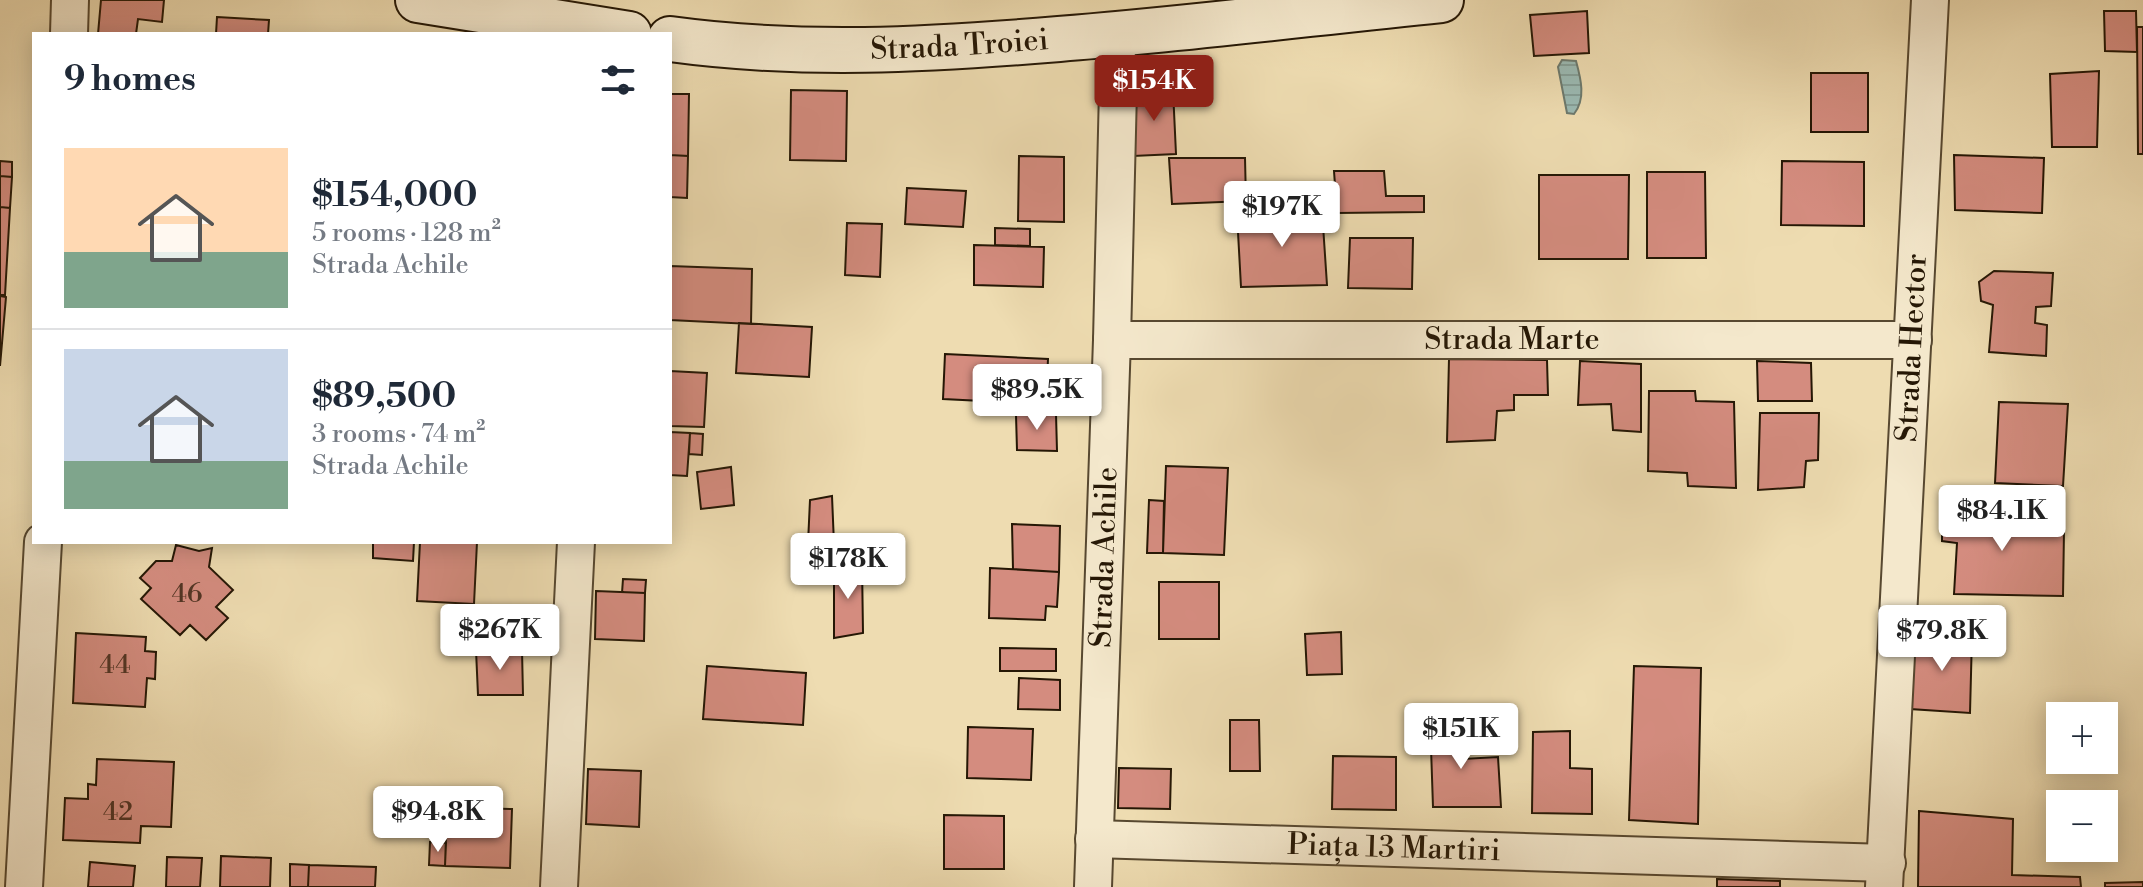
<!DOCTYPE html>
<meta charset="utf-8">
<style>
body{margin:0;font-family:"Libre Bodoni",serif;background:#f6f6f7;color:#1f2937;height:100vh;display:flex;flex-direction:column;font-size:30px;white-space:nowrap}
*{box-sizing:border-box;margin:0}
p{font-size:26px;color:#747a83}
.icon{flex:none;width:44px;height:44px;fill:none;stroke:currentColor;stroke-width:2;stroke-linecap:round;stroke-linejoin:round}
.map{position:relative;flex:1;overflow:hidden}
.drawer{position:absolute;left:32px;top:32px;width:640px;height:512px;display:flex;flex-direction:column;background:#fff;border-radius:0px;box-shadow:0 4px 20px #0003}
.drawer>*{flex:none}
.controls{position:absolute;left:2046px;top:702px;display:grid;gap:16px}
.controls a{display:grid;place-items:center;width:72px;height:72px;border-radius:0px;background:#fff;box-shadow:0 4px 20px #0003;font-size:40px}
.price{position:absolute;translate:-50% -68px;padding:0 18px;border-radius:8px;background:#fff;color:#222;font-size:26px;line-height:52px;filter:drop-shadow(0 2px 4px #0008)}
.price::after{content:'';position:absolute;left:50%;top:48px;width:24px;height:18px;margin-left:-12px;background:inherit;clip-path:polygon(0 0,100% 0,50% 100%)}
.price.current{background:#8f2418;color:#fff}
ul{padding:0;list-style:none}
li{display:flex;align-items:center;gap:24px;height:200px;padding:0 32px}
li+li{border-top:2px solid #e0e1e3}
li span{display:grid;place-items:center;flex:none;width:224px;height:160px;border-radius:0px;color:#555}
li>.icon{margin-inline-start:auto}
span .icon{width:96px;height:96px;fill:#fffc;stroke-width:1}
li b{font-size:34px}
h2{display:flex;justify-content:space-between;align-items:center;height:96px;padding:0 32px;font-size:34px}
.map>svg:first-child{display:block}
.water{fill:url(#water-rules);stroke:#6c796d;stroke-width:2}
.building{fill:#d48c7f;stroke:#251705;stroke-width:2}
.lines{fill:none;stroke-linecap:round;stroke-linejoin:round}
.minor-casing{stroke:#574830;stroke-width:40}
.secondary-casing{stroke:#251705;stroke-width:48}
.minor{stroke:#f4e8cc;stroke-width:36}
.secondary{stroke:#f4e8cc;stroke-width:44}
.labels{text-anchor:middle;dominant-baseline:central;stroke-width:8;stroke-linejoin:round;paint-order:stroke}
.number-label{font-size:26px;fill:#513424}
.street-label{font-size:30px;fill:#251705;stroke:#f4e8cc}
</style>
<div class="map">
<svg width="2143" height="887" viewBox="0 0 2143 887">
<defs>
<pattern id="water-rules" width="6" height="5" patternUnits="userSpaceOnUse" patternTransform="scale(2)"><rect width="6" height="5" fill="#9bbab3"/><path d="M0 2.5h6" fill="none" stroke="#859f98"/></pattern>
</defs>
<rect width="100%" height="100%" fill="#eedcb1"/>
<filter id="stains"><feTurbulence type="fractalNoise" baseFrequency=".0025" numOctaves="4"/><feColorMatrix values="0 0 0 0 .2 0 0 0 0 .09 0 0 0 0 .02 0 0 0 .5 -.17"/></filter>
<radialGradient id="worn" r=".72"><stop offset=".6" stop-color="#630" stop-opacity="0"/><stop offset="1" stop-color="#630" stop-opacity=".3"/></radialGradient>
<path class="water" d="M 1562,60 L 1576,61 C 1581,79 1586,99 1574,114 L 1567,113 L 1558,67 Z"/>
<path class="building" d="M 101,0 L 164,0 L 162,22 L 138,19 L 136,34 L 98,34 Z
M 1587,11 L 1589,53 L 1534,56 L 1530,15 Z
M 2104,11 L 2136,11 L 2137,52 L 2105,51 Z
M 217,17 L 269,20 L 268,34 L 216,34 Z
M 2137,27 L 2143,27 L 2143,154 L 2138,154 Z
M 2099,71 L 2097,147 L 2052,147 L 2050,74 Z
M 1811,73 L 1868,73 L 1868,132 L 1811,132 Z
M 791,90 L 847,91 L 846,161 L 790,160 Z
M 1173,90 L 1176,154 L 1133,156 L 1132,93 Z
M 670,94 L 689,94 L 688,156 L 670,155 Z
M 670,155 L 688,156 L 687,198 L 670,197 Z
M 1954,155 L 2044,158 L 2042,213 L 1955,210 Z
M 1019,156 L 1064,157 L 1064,222 L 1018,221 Z
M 1169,158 L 1245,158 L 1246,201 L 1172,204 Z
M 0,161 L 12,162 L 12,177 L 0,176 Z
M 1782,161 L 1864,162 L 1864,226 L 1781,225 Z
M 1334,171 L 1384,171 L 1386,196 L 1424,196 L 1424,212 L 1337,213 Z
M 1647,172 L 1705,172 L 1706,258 L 1647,258 Z
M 1539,175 L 1629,175 L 1628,259 L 1539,259 Z
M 0,176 L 12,177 L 10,208 L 0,207 Z
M 907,188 L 966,191 L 963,227 L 905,224 Z
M 0,207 L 10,208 L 5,295 L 0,295 Z
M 1322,210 L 1327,285 L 1241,287 L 1237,214 Z
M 847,223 L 882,224 L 880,277 L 845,275 Z
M 995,228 L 1030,229 L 1030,246 L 995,245 Z
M 1350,238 L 1413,238 L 1412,289 L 1348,288 Z
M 974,245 L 1044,247 L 1043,287 L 974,285 Z
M 670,266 L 752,269 L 751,324 L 670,320 Z
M 1994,271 L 2053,273 L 2051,306 L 2036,307 L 2035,323 L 2047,325 L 2046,356 L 1989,352 L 1993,305 L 1981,301 L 1979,282 Z
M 0,296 L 6,297 L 0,366 Z
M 739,323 L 812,327 L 809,377 L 736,373 Z
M 945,354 L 1048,359 L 1046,404 L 943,399 Z
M 1449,359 L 1547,360 L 1548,395 L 1514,395 L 1514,410 L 1497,411 L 1495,440 L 1447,442 Z
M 1580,361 L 1641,364 L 1641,432 L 1613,430 L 1611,404 L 1578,405 Z
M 1757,361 L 1811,363 L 1812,401 L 1758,401 Z
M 670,371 L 707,373 L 704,427 L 670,426 Z
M 1649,391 L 1695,391 L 1696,401 L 1734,402 L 1736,488 L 1688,486 L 1687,473 L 1648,471 Z
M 1999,402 L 2068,404 L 2063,486 L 1995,483 Z
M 1760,413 L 1819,413 L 1818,460 L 1806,461 L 1804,487 L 1758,490 Z
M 1056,414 L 1057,451 L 1017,450 L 1016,415 Z
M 670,432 L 690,433 L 687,476 L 670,475 Z
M 690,433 L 703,434 L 702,455 L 689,454 Z
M 1166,466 L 1228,468 L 1224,555 L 1163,553 Z
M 731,467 L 734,505 L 701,509 L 697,472 Z
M 832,496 L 834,544 L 808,543 L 810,500 Z
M 1149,500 L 1164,501 L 1163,553 L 1147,553 Z
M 1942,505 L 2020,505 L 2019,530 L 2064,531 L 2063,596 L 1954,594 L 1957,543 L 1942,541 Z
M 1012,524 L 1060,526 L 1059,572 L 1013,569 Z
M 373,542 L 414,542 L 413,561 L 373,558 Z
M 420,542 L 477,542 L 474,604 L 417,601 Z
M 176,545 L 199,551 L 212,548 L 209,567 L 233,590 L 216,607 L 228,618 L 206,640 L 190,625 L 180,635 L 141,599 L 151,588 L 140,578 L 156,561 L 172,561 Z
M 862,564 L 863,633 L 834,638 L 834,567 Z
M 990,568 L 1059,572 L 1057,607 L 1046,606 L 1045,620 L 989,618 Z
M 623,579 L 646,580 L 645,593 L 622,593 Z
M 1159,582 L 1219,582 L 1219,639 L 1159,639 Z
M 596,591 L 645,593 L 644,641 L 595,639 Z
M 448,612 L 504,612 L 504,642 L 447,642 Z
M 1341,632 L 1342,674 L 1307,675 L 1305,634 Z
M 76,633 L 146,637 L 145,651 L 156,652 L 155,679 L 147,678 L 145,707 L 73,703 Z
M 1914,633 L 1972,636 L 1970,713 L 1910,709 Z
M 1000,648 L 1056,649 L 1056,671 L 1000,671 Z
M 476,650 L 522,650 L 523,695 L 478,695 Z
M 707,666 L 806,673 L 803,725 L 703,719 Z
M 1634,666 L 1701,668 L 1698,824 L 1629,820 Z
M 1019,678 L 1060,680 L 1060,710 L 1018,709 Z
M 1430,718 L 1460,718 L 1463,759 L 1498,757 L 1501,807 L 1433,807 Z
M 1230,720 L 1259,720 L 1260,771 L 1230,771 Z
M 968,727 L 1033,729 L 1031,780 L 967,778 Z
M 1570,731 L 1570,768 L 1592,769 L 1592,814 L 1532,813 L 1533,732 Z
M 1333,756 L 1396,757 L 1396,810 L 1332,809 Z
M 97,759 L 174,762 L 171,827 L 141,826 L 140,843 L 63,840 L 65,798 L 88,799 L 88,784 L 96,785 Z
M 1119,768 L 1171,769 L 1170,809 L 1118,808 Z
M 588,769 L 641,771 L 639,827 L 586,824 Z
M 447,807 L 512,809 L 510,868 L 445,866 Z
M 1919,811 L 2013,819 L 2012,875 L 2080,877 L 2081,887 L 1918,887 Z
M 944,815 L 1004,816 L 1004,869 L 944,869 Z
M 430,842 L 446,843 L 445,866 L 429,865 Z
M 221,856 L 271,858 L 270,887 L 220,887 Z
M 167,857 L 202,858 L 200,887 L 166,887 Z
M 90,862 L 135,866 L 133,887 L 88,887 Z
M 290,864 L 309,865 L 308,887 L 290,887 Z
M 309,865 L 376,867 L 375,887 L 308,887 Z
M 1717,879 L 1780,881 L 1780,887 L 1717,887 Z
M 2143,882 L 2143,887 L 2105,887 L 2105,883 Z"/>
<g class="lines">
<defs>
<g id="minor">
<path d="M 69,34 L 70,0"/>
<path id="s1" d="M 1112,340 L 1913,340"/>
<path id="s2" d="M 1094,839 L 1887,863"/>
<path d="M 24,887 L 43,542"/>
<path d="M 559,887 L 576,542"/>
<path id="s3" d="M 1093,887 L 1112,340 L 1118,90 L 1116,34"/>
<path id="s4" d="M 1884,887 L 1930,0"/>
</g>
<g id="secondary">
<path d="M 418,0 L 629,34"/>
<path id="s5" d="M 670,39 C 802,57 927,50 1059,39 C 1186,29 1313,13 1441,0"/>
</g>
</defs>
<use href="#minor" class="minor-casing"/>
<use href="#secondary" class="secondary-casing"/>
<use href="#minor" class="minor"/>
<use href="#secondary" class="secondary"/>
</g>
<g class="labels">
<g class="number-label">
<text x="187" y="594">46</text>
<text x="115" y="665">44</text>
<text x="118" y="812">42</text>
</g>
<g class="street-label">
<text stroke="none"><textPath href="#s5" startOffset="290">Strada Troiei</textPath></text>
<text stroke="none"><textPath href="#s1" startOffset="400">Strada Marte</textPath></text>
<text stroke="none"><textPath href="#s4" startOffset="540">Strada Hector</textPath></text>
<text stroke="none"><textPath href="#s3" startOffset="330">Strada Achile</textPath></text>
<text stroke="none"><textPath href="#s2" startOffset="300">Piața 13 Martiri</textPath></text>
</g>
</g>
<rect width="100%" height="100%" filter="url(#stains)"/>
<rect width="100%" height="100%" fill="url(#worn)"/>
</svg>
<div class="controls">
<a>+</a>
<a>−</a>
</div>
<b class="price current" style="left:1154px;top:123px">$154K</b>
<b class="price" style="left:1282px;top:249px">$197K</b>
<b class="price" style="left:1037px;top:432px">$89.5K</b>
<b class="price" style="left:2002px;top:553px">$84.1K</b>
<b class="price" style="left:848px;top:601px">$178K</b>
<b class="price" style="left:500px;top:672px">$267K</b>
<b class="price" style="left:1942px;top:673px">$79.8K</b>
<b class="price" style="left:1461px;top:771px">$151K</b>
<b class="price" style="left:438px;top:854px">$94.8K</b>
<section class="drawer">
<h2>9 homes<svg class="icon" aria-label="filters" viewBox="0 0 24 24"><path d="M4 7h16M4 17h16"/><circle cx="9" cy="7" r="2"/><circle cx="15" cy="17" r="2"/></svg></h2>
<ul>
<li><span style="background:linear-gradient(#ffd9b3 65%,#7fa58c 0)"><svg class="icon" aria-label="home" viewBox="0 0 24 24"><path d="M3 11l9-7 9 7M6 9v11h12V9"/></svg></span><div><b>$154,000</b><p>5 rooms · 128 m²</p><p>Strada Achile</p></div></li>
<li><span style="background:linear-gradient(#c9d6e8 70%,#7fa58c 0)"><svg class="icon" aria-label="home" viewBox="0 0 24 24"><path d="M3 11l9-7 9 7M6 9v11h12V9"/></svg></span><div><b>$89,500</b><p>3 rooms · 74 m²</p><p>Strada Achile</p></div></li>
</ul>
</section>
</div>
